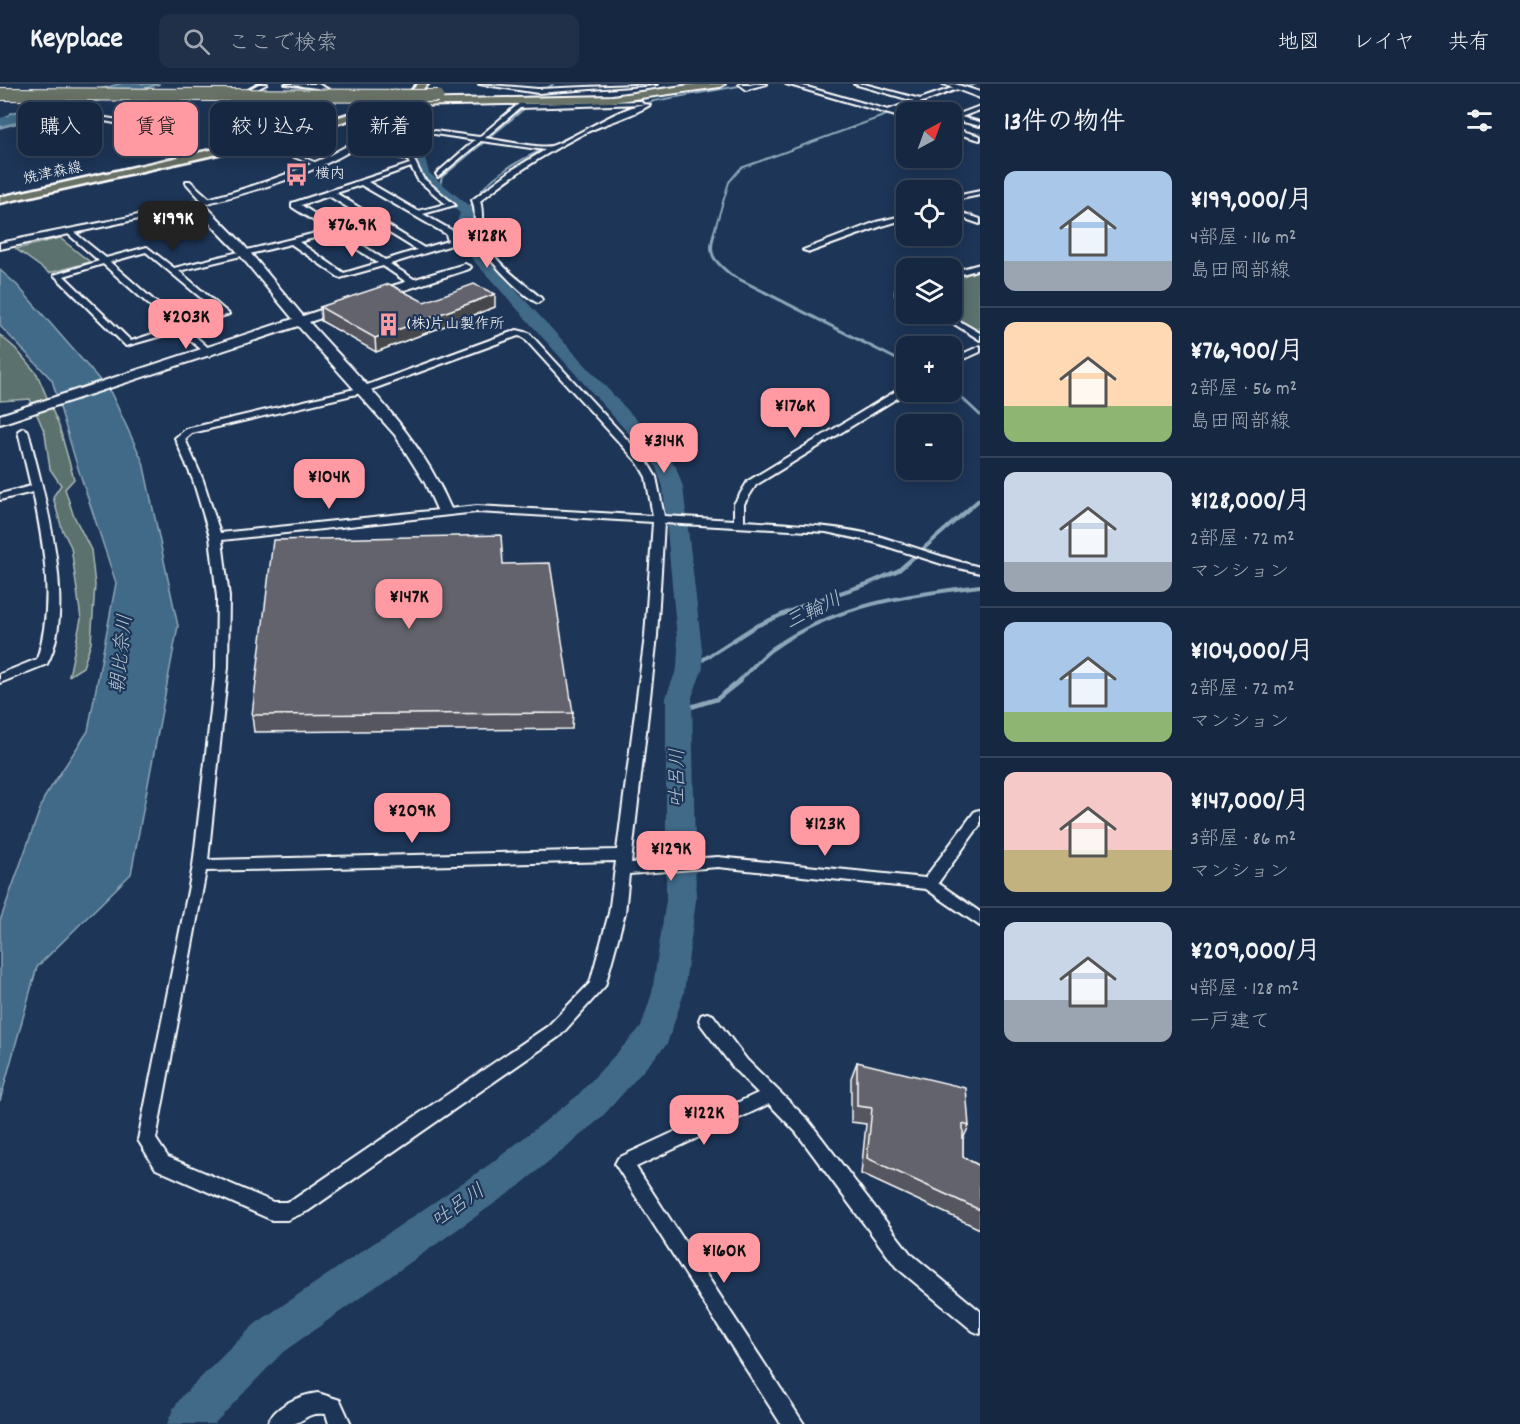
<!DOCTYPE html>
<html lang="ja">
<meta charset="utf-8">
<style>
body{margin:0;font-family:Dekko,"Klee One",sans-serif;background:#1f3048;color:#f1f3f6;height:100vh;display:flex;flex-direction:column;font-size:22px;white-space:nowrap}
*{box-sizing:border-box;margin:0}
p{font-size:20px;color:#9ea6b1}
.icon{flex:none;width:33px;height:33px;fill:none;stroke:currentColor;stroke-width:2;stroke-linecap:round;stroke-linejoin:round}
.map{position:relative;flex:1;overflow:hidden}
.side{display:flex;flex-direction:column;background:#162841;width:540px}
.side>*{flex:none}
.hud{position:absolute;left:18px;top:18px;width:570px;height:54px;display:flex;gap:12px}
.needle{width:39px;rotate:41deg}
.buttons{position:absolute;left:896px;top:18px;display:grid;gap:12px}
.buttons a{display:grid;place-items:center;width:66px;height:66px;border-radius:12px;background:#162841;box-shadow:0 3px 15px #0003,0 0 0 2px #35445a;font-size:30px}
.price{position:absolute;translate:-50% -51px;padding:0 14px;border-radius:12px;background:#ff9aa2;color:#111;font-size:20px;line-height:39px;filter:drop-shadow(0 2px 3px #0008)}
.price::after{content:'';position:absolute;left:50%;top:36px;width:18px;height:14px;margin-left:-9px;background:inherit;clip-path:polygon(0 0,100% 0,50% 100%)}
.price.current{background:#222;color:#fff}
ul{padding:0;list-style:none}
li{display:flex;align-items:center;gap:18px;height:150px;padding:0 24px}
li+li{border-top:2px solid #35445a}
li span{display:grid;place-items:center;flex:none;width:168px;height:120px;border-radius:12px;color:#555}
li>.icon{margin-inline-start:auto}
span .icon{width:72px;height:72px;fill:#fffc;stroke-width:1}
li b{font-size:26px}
h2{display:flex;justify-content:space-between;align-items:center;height:72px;padding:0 24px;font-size:26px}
.chip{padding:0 21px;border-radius:12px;background:#162841;box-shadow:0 3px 15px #0003,0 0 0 2px #35445a;font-size:21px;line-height:54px}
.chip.current{background:#ff9aa2;color:#111}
header{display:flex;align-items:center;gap:36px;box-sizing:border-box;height:84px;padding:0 30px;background:#162841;border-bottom:2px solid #35445a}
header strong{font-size:28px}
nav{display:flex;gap:33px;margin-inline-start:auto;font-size:21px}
.search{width:420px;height:54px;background:#1f3048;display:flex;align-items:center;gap:15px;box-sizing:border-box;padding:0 21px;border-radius:12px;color:#9ea6b1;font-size:22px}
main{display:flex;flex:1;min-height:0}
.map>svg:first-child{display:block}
.green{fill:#5a716d;stroke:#acb8b6;stroke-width:1.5}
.water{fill:#416b88;stroke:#8da6b8;stroke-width:1.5}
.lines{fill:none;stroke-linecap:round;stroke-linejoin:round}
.stream-far3{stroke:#8da6b8;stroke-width:2}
.stream-far2{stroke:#8da6b8;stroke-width:3}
.stream-far1{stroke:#8da6b8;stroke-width:4}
.stream{stroke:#8da6b8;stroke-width:4.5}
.river{fill:#416b88;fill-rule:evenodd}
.street-tunnel{stroke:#344968;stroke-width:7;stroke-dasharray:7 3;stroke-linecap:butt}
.street-casing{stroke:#fff;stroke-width:4}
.secondary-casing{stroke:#fff;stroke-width:4}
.primary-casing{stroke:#fff;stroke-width:5}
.highway-casing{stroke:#fff;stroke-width:4}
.street{fill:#1d3557;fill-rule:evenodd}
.secondary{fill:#1d3557;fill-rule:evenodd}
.primary{fill:#697266;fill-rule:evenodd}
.highway{fill:#697266;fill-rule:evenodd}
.highway-bridge-casing{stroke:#fff;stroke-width:14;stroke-linecap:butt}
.highway-bridge{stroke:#697266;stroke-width:12}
.wall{fill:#55565e;stroke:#fff;stroke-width:1.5}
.shaded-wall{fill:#45464c;stroke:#fff;stroke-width:1.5}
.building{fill:#63646d;stroke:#fff;stroke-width:1.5}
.labels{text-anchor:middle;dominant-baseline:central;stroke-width:4.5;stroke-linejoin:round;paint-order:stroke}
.far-street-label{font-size:15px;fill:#fff;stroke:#1d3557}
.far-poi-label{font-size:15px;fill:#fff;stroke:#1d3557;text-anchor:start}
.water-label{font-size:20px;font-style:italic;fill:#b3c4cf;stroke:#1d3557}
</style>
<header>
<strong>Keyplace</strong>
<div class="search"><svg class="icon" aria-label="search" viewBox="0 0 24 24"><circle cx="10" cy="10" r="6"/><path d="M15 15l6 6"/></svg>ここで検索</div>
<nav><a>地図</a><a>レイヤ</a><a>共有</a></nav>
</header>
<main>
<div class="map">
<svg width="980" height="1340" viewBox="0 0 980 1340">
<rect width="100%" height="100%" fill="#1d3557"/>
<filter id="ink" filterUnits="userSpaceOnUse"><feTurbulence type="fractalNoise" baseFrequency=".0167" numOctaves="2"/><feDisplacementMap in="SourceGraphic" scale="12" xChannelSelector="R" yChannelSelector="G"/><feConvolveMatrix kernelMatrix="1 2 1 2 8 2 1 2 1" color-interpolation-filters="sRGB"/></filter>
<g filter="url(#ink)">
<path class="green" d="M 60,154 L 90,178 L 49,189 L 16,165 Z
M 980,186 L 980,254 L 938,230 L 951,230 L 951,196 Z
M 0,251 L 16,265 L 37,290 L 59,342 L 74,395 L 65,405 L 73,430 L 91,466 L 95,501 L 91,559 L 83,583 L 69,592 L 81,535 L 71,463 L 62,445 L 53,413 L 61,401 L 50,385 L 45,349 L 30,315 L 0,317 Z"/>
<path class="water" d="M 119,0 L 160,0 L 0,44 L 0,42 L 44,30 L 77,17 L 56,19 L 0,38 L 11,29 Z
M 0,186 L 17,201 L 111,309 L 143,378 L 178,542 L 131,790 L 37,883 L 0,1017 L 0,837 L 44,714 L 88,647 L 116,499 L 76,378 L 52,296 L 0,242 Z"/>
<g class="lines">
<path class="stream-far3" d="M 967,3 L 976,0
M 548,4 L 553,0
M 599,38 L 654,17 L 750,0
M 439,105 L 442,93 L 525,24
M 468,128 C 486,83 547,65 587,45
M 713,151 L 729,98 L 741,84 L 955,6"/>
<path class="stream-far2" d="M 714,150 C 707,172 715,177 731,191 L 906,280
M 951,304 L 980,331"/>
<path class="stream-far1" d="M 690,584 L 754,543 L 804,521 L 867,500 L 899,486 L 980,415
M 739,597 C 750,586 760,574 772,565 C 834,521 906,511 980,502"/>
<path class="stream" d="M 681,626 L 717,615 L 741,596"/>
<path class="river" d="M 123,0 L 142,0 L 140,2 L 0,42 L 0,34 Z
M 393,41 L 422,62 L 429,89 L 473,125 L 475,128 L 470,146 L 479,165 L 493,182 L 661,362 L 676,383 L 683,403 L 702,565 L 703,584 L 692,613 L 696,816 L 684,909 L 667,960 L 601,1034 L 519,1102 L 283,1268 L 214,1340 L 167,1340 L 173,1325 L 183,1311 L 255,1240 L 493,1078 L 577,1012 L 641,943 L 652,909 L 666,816 L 666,613 L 677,584 L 678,565 L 663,403 L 656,383 L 647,370 L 467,169 L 454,146 L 460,129 L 418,94 L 413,84 L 411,66 L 387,45 Z"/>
<path class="street-tunnel" d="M 521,20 L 535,9"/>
<defs>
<path id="street" d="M 259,0 L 267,0 L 247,10 L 242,9 Z
M 285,0 L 318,0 L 337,10 L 332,11 L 317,4 Z
M 479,0 L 538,5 L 657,0 L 538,9 Z
M 754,0 L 767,0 L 747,5 L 744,3 Z
M 786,0 L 796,0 L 888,26 L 914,17 L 854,0 L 864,0 L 920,15 L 955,3 L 960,4 L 895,28 L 906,31 L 906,35 Z
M 641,17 L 643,20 L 520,24 L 485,54 C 498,56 541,65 551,62 C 570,57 633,14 650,21 C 631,33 602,40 581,51 C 546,69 512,91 480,117 C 484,129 480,143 485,155 C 493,179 523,198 541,214 L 542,216 L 538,219 C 522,212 482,170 476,154 C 473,141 477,128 472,116 L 512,86 L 545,66 L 481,57 L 438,93 L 436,90 L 475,56 L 380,42 L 383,40 L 479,53 L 521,18 L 524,20 Z
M 980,22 L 980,26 L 961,33 L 980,38 L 980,42 L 955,36 L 951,37 L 951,33 Z
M 87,26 L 90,28 L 86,31 L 119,36 L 189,74 L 184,75 L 115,39 L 77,32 Z
M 951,44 L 980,52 L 980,56 L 951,48 Z
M 257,56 L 261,56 L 319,80 L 314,81 L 257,58 Z
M 352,61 L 412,72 L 423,94 L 455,121 L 423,130 L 453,147 L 455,160 L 390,180 L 417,197 L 417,201 L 411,201 L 383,182 L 340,194 L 291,160 L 179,187 L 229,230 L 187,245 L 212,267 L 213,269 L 209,272 L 179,247 L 126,262 L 54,191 L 99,177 L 67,149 L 66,147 L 70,145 L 106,174 L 147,163 L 174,184 L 328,146 L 292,123 L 292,119 L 410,80 L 407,75 L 350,64 ZM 411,83 L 418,96 L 446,120 L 418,127 L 368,98 ZM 361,101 L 446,150 L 448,157 L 424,164 L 336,109 ZM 329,112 L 417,166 L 385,176 L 301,121 ZM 333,149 L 378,179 L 344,189 L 299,158 ZM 146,168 L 219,229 L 182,241 L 110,178 ZM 103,180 L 174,243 L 131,257 L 64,192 Z
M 186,97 L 190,97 L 210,115 L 210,119 L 204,119 L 186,99 Z
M 980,107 L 980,111 L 951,117 L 951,113 Z
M 951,125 L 980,135 L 980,140 L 951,130 Z
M 906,131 L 906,135 L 882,142 L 810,168 L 803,166 L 876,138 Z
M 980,180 L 980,185 L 951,193 L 951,188 Z
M 896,207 L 906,209 L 906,214 L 896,211 Z
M 938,230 L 947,230 L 980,249 L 980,256 Z
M 517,246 L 529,249 L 646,376 L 656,393 L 664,432 L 734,436 L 734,420 L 748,397 L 906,301 L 907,308 L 756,401 L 744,420 L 744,437 C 789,440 834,441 878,452 C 912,462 945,475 980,483 L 980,489 L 945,481 L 873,458 L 826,448 L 664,439 L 657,552 L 631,779 L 718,773 L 925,794 L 975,727 L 980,726 L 980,741 L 938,799 L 980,828 L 980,842 L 926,805 L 718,783 L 629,790 L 625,829 L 605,902 L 560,952 L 308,1127 L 287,1136 L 272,1136 L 156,1085 L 138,1056 L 193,782 L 216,583 L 217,513 L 210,453 L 193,396 L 175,354 L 186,345 L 359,304 ZM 518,252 L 523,253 L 638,379 L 646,393 L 653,432 L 477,422 L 220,449 L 203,396 L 185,355 L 192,349 L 365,308 ZM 477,428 L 653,438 L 645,552 L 617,766 L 208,776 L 228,583 L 229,513 L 222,456 ZM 616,777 L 609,829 L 590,899 L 548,942 L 294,1115 L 286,1118 L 273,1118 L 168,1073 L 156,1055 L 206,787 Z
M 980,262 L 980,268 L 951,281 L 951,275 Z
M 23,344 L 28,347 C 43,406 78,523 47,580 L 0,599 L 0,590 L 37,575 C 55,519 44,463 33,408 L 0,416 L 0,410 L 31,402 L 18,347 Z
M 707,929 L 713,931 L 747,976 L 808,1036 L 910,1169 L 980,1227 L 980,1250 L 973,1247 L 896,1183 L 796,1048 L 769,1020 L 636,1083 L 804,1340 L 781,1340 L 615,1080 L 618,1074 L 758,1009 L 735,986 L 701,941 L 699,936 L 701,931 Z
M 318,1309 L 340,1316 L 351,1340 L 329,1340 L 326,1330 C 306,1328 307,1336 293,1340 C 285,1340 275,1340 267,1340 C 275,1322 299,1311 318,1309 Z"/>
<path id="secondary" d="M 739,0 L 748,0 L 751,3 L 747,6 Z
M 943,0 L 955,0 L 980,8 L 980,14 Z
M 410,8 L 417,10 C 366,76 281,100 204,120 L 242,159 L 303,232 L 341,219 L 349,219 L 349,225 L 309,238 C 364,299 419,349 452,427 L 449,430 L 439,430 L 425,399 L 395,351 L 298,242 L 0,340 L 0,331 L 293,235 L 234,164 L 194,123 L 0,165 L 0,159 C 112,134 283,113 374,44 C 388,34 399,21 410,8 Z
M 465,180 L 471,183 L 469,185 L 377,215 L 373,216 L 367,212 L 369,209 Z"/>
<path id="primary" d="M 418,0 L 428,0 L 416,12 L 364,13 L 375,24 L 375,28 L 289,54 L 0,119 L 0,113 L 287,49 L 365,25 L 356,17 L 356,8 L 411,7 Z"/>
<path id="highway" d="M 697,0 L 725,0 L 720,3 L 612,18 L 405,22 L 400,19 L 405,16 L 612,12 Z"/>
</defs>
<use href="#street" class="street-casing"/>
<use href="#secondary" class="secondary-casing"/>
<use href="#primary" class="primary-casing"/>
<use href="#highway" class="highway-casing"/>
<use href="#street" class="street"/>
<use href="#secondary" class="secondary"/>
<use href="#primary" class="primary"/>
<use href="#highway" class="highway"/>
<defs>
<path id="highway-bridge" d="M 0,10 L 438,12"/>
</defs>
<use href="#highway-bridge" class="highway-bridge-casing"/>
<use href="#highway-bridge" class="highway-bridge"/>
</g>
<path class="wall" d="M 424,218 L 495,223 L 376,268 L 321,237 L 320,223 Z
M 503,480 L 573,629 L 572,645 L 254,648 L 252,631 Z
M 857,978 L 969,1042 L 963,1055 L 963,1073 L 980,1082 L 980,1145 L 861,1090 L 866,1040 L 851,1038 L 851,994 Z"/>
<path class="shaded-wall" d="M 495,210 L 495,223 L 376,268 L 375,254 Z"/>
<path class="building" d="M 389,200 L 424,218 L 474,200 L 495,210 L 375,254 L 320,223 Z
M 501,451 L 503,480 L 550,479 L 573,629 L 252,631 L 273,456 Z
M 857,978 L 966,1004 L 969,1042 L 963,1040 L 963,1073 L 980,1082 L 980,1126 L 867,1074 L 872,1024 L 857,1022 Z"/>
</g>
<defs>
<symbol id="bus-bare" viewBox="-9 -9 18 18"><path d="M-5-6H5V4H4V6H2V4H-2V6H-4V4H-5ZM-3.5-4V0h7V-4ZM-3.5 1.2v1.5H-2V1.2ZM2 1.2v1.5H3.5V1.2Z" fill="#ff9aa2" stroke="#1d3557" stroke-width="2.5" paint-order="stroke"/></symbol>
<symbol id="building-bare" viewBox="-9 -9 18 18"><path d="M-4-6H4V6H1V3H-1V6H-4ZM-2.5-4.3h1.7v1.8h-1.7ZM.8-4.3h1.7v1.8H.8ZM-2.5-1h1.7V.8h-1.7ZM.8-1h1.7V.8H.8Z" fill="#ff9aa2" stroke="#1d3557" stroke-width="2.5" paint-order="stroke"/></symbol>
</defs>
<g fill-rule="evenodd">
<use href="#bus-bare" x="280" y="74" width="33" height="33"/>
<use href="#building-bare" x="372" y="224" width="33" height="33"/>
</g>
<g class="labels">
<g class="far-street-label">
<text transform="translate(53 90) rotate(-12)">焼津森線</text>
</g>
<g class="far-poi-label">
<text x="315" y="91">横内</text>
<text x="407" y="241">(株)片山製作所</text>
</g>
<g class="water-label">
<text transform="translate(814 528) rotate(-26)">三輪川</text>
<text transform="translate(123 570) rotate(-84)">朝比奈川</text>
<text transform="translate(679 694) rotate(-90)">吐呂川</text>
<text transform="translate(459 1123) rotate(-35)">吐呂川</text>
</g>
</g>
</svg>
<div class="buttons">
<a><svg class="needle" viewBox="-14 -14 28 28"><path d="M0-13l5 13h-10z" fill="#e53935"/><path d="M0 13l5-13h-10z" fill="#9ea6b1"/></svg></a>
<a><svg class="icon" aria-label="locate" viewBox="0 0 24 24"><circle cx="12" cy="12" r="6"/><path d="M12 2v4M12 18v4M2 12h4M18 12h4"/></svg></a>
<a><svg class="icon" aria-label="layers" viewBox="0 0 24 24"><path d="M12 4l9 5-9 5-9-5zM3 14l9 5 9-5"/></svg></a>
<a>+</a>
<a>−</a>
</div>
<b class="price current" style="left:173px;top:168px">¥199K</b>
<b class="price" style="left:352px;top:174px">¥76.9K</b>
<b class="price" style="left:487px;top:185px">¥128K</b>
<b class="price" style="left:186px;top:266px">¥203K</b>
<b class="price" style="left:795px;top:355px">¥176K</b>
<b class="price" style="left:664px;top:390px">¥314K</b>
<b class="price" style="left:329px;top:426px">¥104K</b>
<b class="price" style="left:409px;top:546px">¥147K</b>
<b class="price" style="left:412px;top:760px">¥209K</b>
<b class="price" style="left:825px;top:773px">¥123K</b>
<b class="price" style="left:671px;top:798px">¥129K</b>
<b class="price" style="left:704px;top:1062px">¥122K</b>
<b class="price" style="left:724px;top:1200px">¥160K</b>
<div class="hud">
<a class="chip">購入</a>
<a class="chip current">賃貸</a>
<a class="chip">絞り込み</a>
<a class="chip">新着</a>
</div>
</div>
<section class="side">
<h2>13件の物件<svg class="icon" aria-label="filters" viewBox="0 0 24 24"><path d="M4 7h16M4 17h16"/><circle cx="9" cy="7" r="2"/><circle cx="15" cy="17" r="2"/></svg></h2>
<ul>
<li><span style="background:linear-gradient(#a9c7e8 75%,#9aa5b1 0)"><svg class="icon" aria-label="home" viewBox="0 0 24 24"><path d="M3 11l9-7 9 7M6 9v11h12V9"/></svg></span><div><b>¥199,000/月</b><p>4部屋 · 116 m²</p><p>島田岡部線</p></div></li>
<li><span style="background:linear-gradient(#ffd9b3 70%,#8fb573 0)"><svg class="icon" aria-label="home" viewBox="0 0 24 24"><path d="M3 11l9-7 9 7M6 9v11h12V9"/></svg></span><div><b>¥76,900/月</b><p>2部屋 · 56 m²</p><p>島田岡部線</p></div></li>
<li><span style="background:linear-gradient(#c9d6e8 75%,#9aa5b1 0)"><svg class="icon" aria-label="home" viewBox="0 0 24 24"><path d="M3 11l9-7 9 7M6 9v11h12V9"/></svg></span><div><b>¥128,000/月</b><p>2部屋 · 72 m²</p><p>マンション</p></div></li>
<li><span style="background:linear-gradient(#a9c7e8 75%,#8fb573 0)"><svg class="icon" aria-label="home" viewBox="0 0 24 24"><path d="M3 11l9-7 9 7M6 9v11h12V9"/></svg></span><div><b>¥104,000/月</b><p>2部屋 · 72 m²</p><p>マンション</p></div></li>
<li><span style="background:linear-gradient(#f6c9c9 65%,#c2b280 0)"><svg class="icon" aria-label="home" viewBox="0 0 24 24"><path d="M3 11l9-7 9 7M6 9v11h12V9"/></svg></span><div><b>¥147,000/月</b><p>3部屋 · 86 m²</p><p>マンション</p></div></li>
<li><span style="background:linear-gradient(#c9d6e8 65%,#9aa5b1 0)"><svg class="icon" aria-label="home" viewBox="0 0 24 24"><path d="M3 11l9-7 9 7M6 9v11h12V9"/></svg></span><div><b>¥209,000/月</b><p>4部屋 · 128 m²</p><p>一戸建て</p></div></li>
</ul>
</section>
</main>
